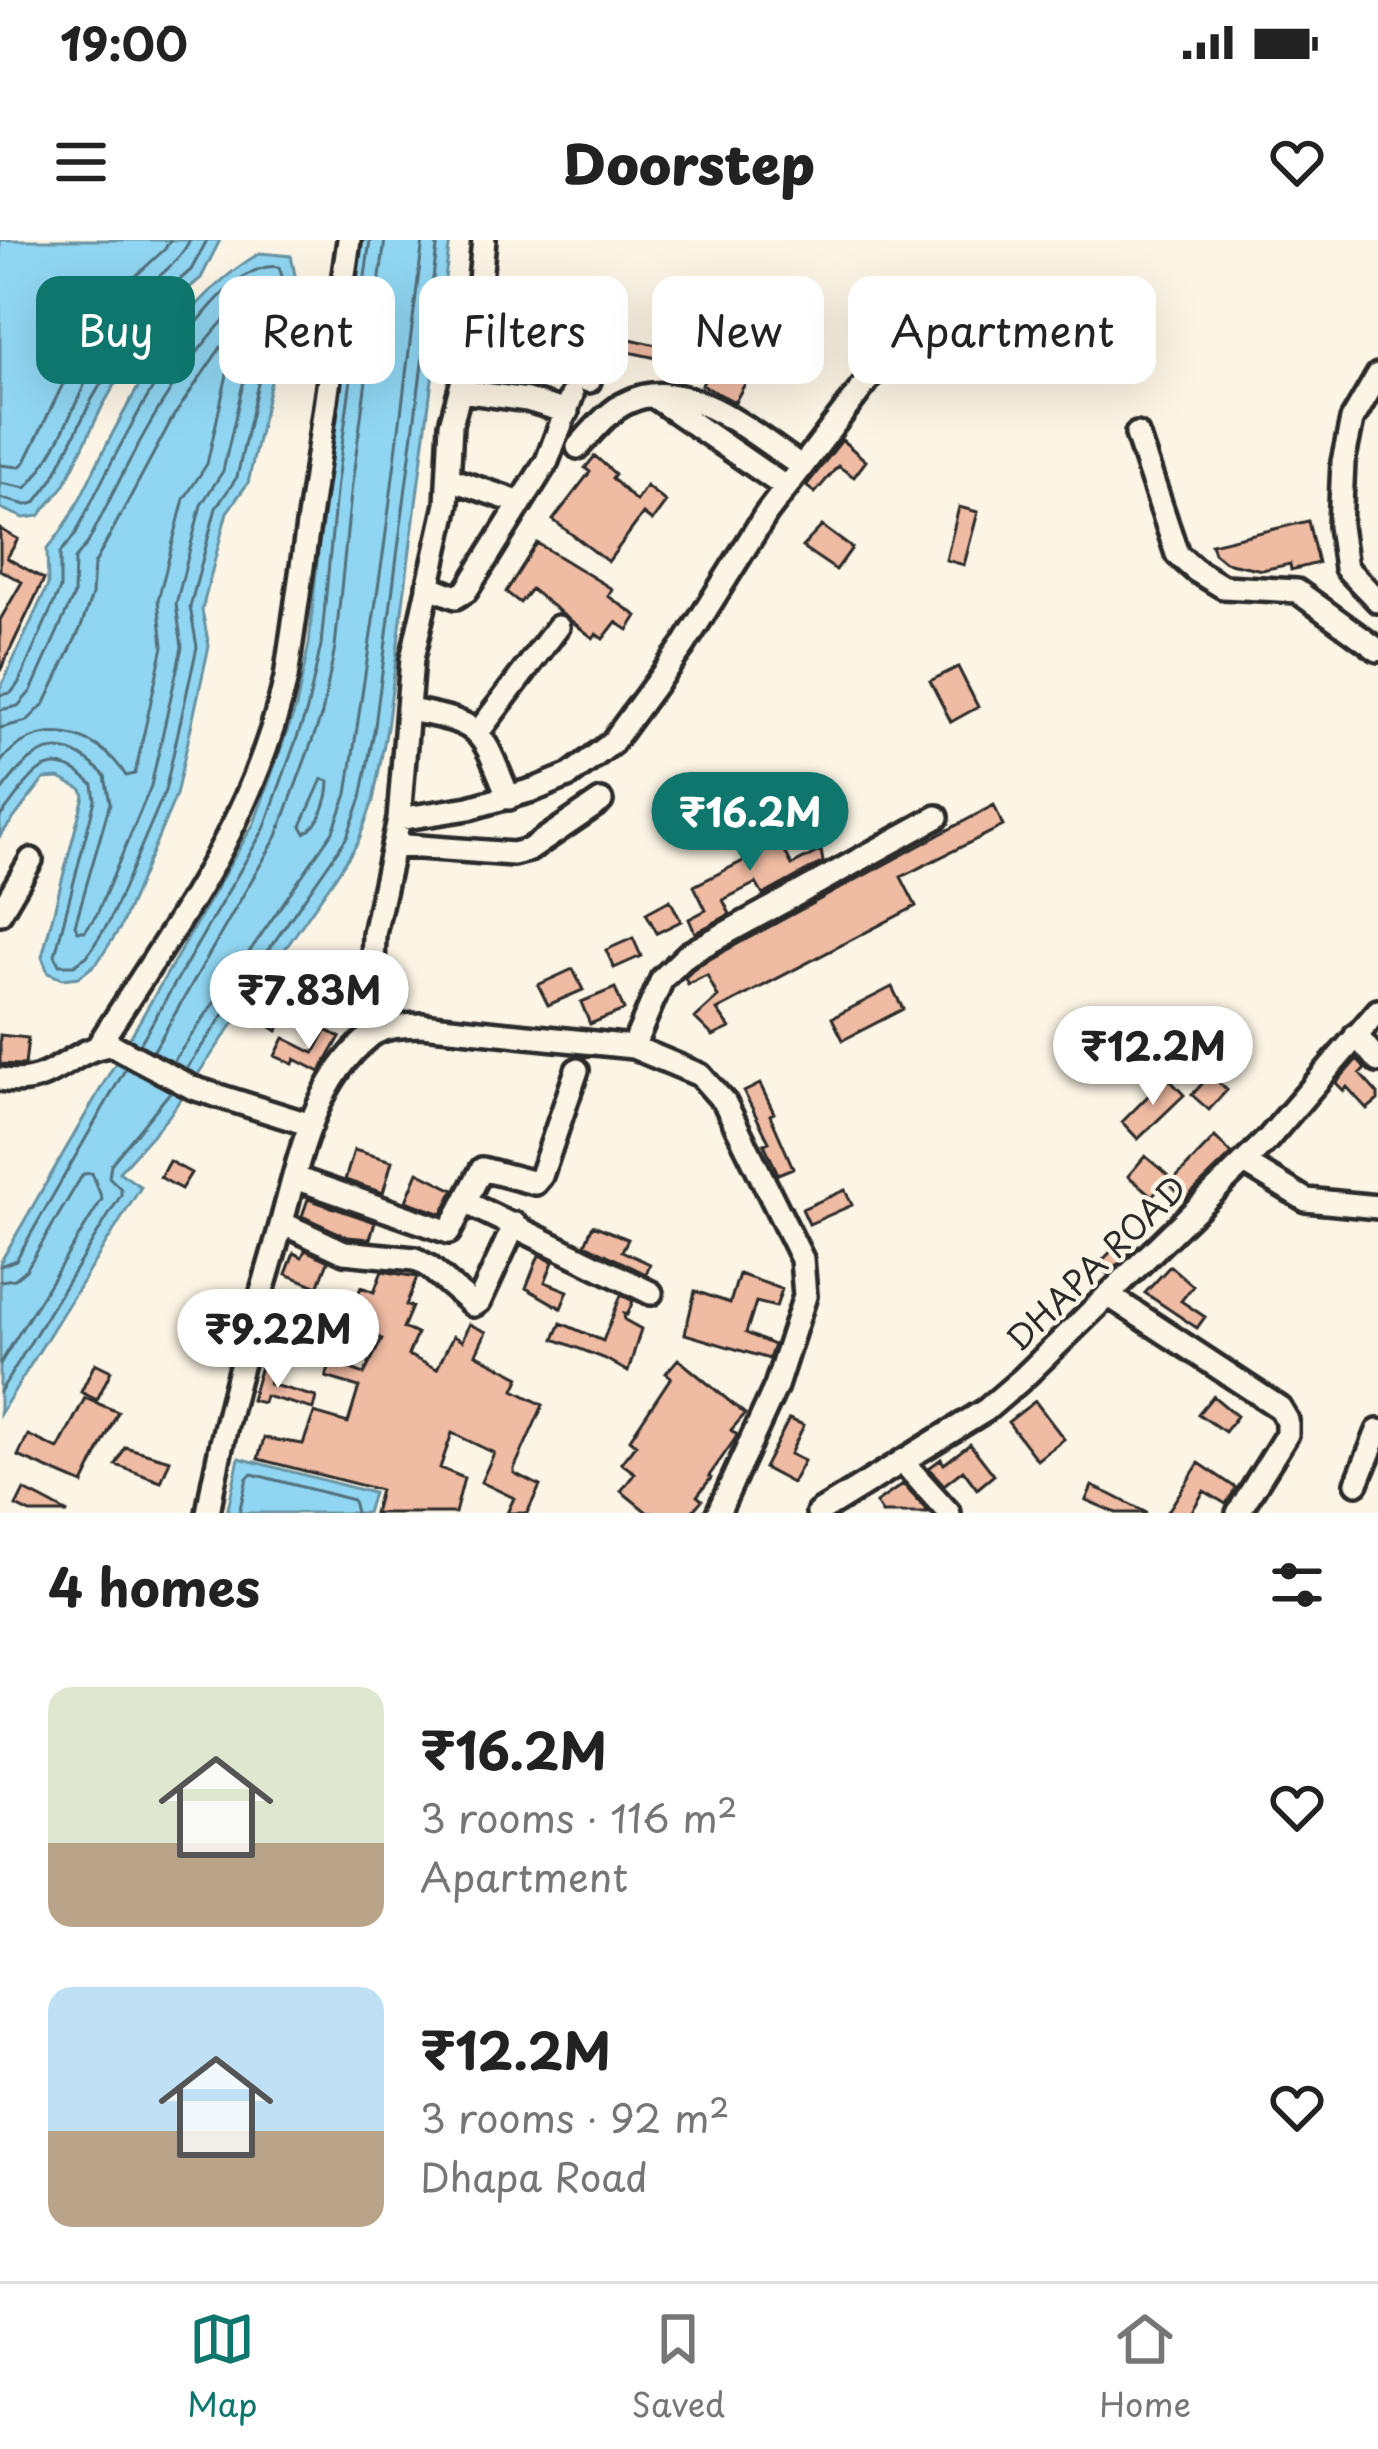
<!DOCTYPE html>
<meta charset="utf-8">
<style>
body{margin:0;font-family:"Playpen Sans",sans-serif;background:#f2f2f2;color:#222;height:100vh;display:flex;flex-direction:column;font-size:45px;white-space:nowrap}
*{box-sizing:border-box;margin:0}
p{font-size:39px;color:#767676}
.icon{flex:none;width:66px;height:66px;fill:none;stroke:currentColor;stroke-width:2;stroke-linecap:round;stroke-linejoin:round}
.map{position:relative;height:1273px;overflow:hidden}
.side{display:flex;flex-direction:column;background:#fff;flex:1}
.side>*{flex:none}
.banner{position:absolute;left:36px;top:36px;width:1308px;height:108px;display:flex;gap:24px}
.price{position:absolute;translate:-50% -102px;padding:0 27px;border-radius:42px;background:#fff;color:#222;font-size:39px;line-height:78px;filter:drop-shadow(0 3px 6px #0008)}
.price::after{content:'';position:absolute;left:50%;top:72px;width:36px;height:27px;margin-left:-18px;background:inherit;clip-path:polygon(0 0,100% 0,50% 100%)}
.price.on{background:#0f766e;color:#fff}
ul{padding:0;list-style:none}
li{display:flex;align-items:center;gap:36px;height:300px;padding:0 48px}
li span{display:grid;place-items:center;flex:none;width:336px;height:240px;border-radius:24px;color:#555}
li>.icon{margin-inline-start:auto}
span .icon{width:144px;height:144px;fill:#fffc;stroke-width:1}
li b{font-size:51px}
h2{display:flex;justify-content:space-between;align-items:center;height:144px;padding:0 48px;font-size:51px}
.chip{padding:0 42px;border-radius:24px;background:#fff;box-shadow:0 12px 48px #0002;font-size:42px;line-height:108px}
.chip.on{background:#0f766e;color:#fff}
.status{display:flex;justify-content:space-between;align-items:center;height:84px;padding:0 60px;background:#fff;direction:ltr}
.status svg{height:33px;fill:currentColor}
header{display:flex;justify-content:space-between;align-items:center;height:156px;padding:0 48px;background:#fff;font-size:54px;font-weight:800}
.menu{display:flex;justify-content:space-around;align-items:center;height:168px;border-top:3px solid #e0e0e0;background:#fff;font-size:33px;color:#767676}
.menu a{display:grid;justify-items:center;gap:6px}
.menu .on{color:#0f766e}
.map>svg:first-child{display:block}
.water{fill:#90d6f2;stroke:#6892a2;stroke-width:3}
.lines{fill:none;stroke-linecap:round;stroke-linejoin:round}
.shore{stroke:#536f7b;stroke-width:3}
.building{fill:#f0bba3;stroke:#2b2b2b;stroke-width:3}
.minor-casing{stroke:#2b2b2b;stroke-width:30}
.minor{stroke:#fcf5e5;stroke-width:21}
.labels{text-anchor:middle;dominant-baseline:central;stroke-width:9;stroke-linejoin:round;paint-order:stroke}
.street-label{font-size:33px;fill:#2b2b2b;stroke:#fcf5e5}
</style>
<div class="status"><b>19:00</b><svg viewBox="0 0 49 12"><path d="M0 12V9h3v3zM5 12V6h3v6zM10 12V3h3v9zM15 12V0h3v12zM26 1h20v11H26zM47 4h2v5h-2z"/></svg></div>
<header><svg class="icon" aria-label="menu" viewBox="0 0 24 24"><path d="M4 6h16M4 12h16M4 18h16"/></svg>Doorstep<svg class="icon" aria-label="heart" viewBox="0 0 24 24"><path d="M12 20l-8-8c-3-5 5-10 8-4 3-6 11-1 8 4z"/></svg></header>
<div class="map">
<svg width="1378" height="1273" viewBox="0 0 1378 1273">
<rect width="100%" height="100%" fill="#fcf5e5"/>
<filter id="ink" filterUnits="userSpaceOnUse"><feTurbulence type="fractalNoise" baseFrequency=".00833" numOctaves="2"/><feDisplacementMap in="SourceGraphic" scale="24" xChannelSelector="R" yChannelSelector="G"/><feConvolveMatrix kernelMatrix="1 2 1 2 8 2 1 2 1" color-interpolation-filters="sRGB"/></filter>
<g filter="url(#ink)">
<path class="water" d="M 0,0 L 220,0 L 201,38 L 152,80 L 102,167 L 64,246 L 39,276 L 24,278 L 0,268 Z
M 358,0 L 450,0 L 387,488 L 373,561 L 358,602 L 334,639 L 168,877 L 119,932 L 141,947 L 0,1174 L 0,1023 L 254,583 L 296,467 L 309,404 L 325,241 Z
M 260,13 L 291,16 L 295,35 L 248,243 L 227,272 L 202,370 L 209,406 L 176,555 L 120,688 L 97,723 L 79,737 L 62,739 L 48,733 L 42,717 L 84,556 L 82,550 L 59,538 L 44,539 L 0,596 L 0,449 L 48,345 L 47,309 C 72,281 85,247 102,214 C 140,139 186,56 260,13 Z
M 239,1218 L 373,1253 L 367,1273 L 227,1273 Z"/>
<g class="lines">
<path class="shore" d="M 0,225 L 19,227 L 25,222 L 62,146 L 115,55 L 165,9 L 170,0
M 0,243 L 26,248 C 69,204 89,110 133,61 C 153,39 176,27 190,0
M 0,258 L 26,265 L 35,263 L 53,239 L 91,161 L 142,73 L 191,30 L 207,0
M 0,455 L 11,453 L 18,444 L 60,349 L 60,313 L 75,295 C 103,239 207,15 279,27 L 282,36 L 237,237 L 216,268 L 190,367 L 197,407 L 165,551 L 109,682 L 87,716 L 74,725 L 59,725 L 55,715 L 95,560 L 93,545 C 45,499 29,542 0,577
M 0,470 L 18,466 L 31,451 L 74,355 L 75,319 L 88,303 C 137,205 173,127 253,50 L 260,49 L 263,56 L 223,231 L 201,265 L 176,364 L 182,407 L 151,546 L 97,674 L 85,691 L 78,691 L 75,685 L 110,563 L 105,536 C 60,488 31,510 0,553
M 0,488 L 27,481 L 45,463 L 81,387 L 92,355 L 94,325 L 173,177 L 221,107 L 229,106 L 232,112 L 207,224 L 184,259 L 158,360 L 163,406 L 135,534 L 126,536 C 98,489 34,476 0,523
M 322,539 L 329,541 C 329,558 320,586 305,593 L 301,586 Z
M 140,804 L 264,589 L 307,470 L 321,405 L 337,242 L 370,0
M 153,812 L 277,596 L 322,474 L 335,407 L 352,244 L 385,0
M 173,822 L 333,591 L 347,554 L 384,308 L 423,0
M 186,829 L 347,597 L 361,558 L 375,486 L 438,0
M 0,1026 L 16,1020 L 126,828
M 0,1041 L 15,1039 L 26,1030 L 83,934 L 92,933 L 102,959 L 0,1124
M 0,1152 L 121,955 L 121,949 L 109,937 L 111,924 L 171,851
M 239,1273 L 247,1238 L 252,1234 L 353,1260 L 356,1273"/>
</g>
<path class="building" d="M 728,85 L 766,105 L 735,162 L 702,145 Z
M 626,98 L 678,110 L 675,122 L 624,111 Z
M 842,200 L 866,221 L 854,237 L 838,226 L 815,253 L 806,246 Z
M 595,216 L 615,234 L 612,238 L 636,261 L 646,246 L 666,262 L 652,281 L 643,274 L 608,322 L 553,280 L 590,232 L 585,228 Z
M 959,267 L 978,272 L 964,325 L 946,320 Z
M 1308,281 L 1318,323 L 1291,330 L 1290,324 L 1262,330 L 1225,322 L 1214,313 L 1211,304 Z
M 822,286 L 852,308 L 836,330 L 802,307 Z
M 0,289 L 18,299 L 7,318 L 44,339 L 0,431 L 0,380 L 22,342 L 0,330 Z
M 537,303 L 612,349 L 608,356 L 637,376 L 628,390 L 616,382 L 603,399 L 596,394 L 593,398 L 531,349 L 520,363 L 506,352 Z
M 958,427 L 978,467 L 951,482 L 930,441 Z
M 994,565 L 1003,586 L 901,637 L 916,666 L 717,770 L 730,788 L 713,796 L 695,778 L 718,757 L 707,735 L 688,744 L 685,738 L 697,726 Z
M 769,581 L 792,625 L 821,610 L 823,622 L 763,655 L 756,643 L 723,660 L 730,674 L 695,693 L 689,679 L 706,670 L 694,646 L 745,620 L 735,599 Z
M 670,660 L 681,681 L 657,693 L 646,673 Z
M 633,698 L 641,716 L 614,728 L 606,710 Z
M 299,724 L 314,734 L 277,791 L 262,781 Z
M 573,729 L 583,750 L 548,765 L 538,745 Z
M 892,747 L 903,769 L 843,800 L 832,778 Z
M 615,748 L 624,770 L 590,784 L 581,762 Z
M 326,790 L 340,797 L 320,832 L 295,819 L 293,824 L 275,816 L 284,798 L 314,813 Z
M 0,795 L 28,798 L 25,825 L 0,824 Z
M 1357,819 L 1365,829 L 1360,834 L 1378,854 L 1378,860 L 1367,869 L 1347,847 L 1344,851 L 1336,843 Z
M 1210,835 L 1227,850 L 1209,870 L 1192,855 Z
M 1167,837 L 1184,855 L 1138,899 L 1122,882 Z
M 760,844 L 774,873 L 770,875 L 793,928 L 778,934 L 764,904 L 769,902 L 744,852 Z
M 1215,897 L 1232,914 L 1185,959 L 1170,944 Z
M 354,910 L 392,921 L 383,953 L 345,940 Z
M 1145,916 L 1169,936 L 1152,956 L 1128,936 Z
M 169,921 L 191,933 L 181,949 L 160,937 Z
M 418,932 L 454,950 L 442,974 L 406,961 Z
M 845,950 L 852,965 L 809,984 L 802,969 Z
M 308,959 L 375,982 L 370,999 L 348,997 L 302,976 Z
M 593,985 L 628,999 L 622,1011 L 650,1024 L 646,1034 L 585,1004 Z
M 1123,999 L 1135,1008 L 1108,1034 L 1097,1026 Z
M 305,1010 L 328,1021 L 318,1047 L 286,1034 L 294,1013 L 302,1017 Z
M 539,1015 L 553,1022 L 545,1042 L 568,1051 L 561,1068 L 526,1048 Z
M 1170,1026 L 1193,1046 L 1181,1061 L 1205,1077 L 1197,1088 L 1145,1053 Z
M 382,1031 L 417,1037 L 406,1065 L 412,1067 L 403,1088 L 417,1094 L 408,1115 L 437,1129 L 453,1096 L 462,1101 L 469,1084 L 486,1092 L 476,1114 L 520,1137 L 514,1150 L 543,1165 L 514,1229 L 514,1233 L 540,1246 L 527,1273 L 507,1273 L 514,1258 L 481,1242 L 494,1213 L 452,1193 L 440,1228 L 464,1238 L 455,1273 L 374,1273 L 380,1250 L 258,1219 L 264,1198 L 303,1204 L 314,1173 L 348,1183 L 359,1147 L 326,1137 L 331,1121 L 364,1134 L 382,1099 L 337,1079 L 324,1115 L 309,1109 L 335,1057 L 354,1066 L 361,1047 L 374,1052 Z
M 739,1034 L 782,1049 L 776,1067 L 756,1062 L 746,1093 L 774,1105 L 769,1119 L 685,1094 L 695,1051 L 730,1063 Z
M 621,1055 L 633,1061 L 627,1075 L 624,1074 L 625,1080 L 641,1089 L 628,1132 L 606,1119 L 554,1099 L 561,1083 L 603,1101 Z
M 678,1119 L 745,1174 L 731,1190 L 737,1195 L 735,1199 L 709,1236 L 711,1238 L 697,1256 L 702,1260 L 691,1273 L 648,1273 L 621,1251 L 635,1233 L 621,1223 L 636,1204 L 630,1199 L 671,1137 L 666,1133 Z
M 95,1123 L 111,1131 L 97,1160 L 81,1152 Z
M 262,1123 L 274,1127 L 269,1144 L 316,1157 L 313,1169 L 265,1156 L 263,1163 L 251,1160 Z
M 1213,1156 L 1237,1176 L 1225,1192 L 1198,1174 Z
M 85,1158 L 118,1172 L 83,1244 L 18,1216 L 28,1195 L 58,1209 Z
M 1035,1161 L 1064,1199 L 1037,1220 L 1008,1182 Z
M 789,1179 L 804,1185 L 790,1214 L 804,1221 L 792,1243 L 764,1228 Z
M 970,1204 L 994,1235 L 977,1249 L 963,1230 L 944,1245 L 929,1228 L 941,1219 L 944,1224 Z
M 125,1207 L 170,1220 L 161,1242 L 116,1225 Z
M 1199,1223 L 1236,1248 L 1226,1264 L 1204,1251 L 1191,1273 L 1167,1273 Z
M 903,1244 L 929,1273 L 882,1273 L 876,1263 Z
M 1092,1246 L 1110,1254 L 1147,1273 L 1116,1273 L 1086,1260 Z
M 24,1250 L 42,1259 L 68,1273 L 30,1273 L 16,1266 Z"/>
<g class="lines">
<defs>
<path id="minor" d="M 474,100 L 589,141
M 1378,135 L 1352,180 L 1343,222 L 1340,286 L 1346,328 L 1378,361
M 461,151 L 527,160 L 567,172
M 653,156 L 785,247
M 1137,194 L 1177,314 L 1195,330 L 1223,347 L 1297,351 L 1378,410
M 578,207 C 593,191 608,171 628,162 C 687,133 755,196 801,226
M 450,239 L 521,263
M 428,346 L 456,357 L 466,351 L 547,221 L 572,155
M 409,470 C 485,484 480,488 509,558
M 479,491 L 558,387
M 399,579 L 469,568 L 536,549 L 570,535 L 612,503 L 684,405 L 766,274 L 874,132
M 393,605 L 513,614 L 529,610 L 601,561
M 0,673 L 31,620
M 371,795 L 374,694 L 399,579 L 412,419 L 447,264 L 451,184 L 474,100 L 484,0
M 1356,795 L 1378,821
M 98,806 C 176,683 253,584 286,438 L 349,0
M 633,807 L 662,739 L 688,714 L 937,577
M 0,839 C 52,850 69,808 112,805 L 193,848 L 311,885
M 1245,923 L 1306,960 L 1378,967
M 295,938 L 449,992 L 482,929 L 535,943 L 541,936 L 577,830
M 465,962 L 651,1053
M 282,983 L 344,1012 L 415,1019 L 429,1027 L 473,1065 L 479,1062 L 515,984
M 1108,1055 L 1280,1168 L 1287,1180 L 1287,1194 L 1238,1273
M 902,1221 L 949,1273
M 1357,1243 L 1378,1191
M 208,1273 C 223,1184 248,1100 273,1014 C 295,942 307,847 369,797 C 384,785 404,786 422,785 L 633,807 L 700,835 L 725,863 L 802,1019 L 805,1056 L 776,1146 L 718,1273
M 818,1273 L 986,1170 L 1022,1139 L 1267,900 L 1378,771"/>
</defs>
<use href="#minor" class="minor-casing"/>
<use href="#minor" class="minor"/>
</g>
</g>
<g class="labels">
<g class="street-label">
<text transform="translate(1095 1022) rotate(-44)">DHAPA ROAD</text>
</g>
</g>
</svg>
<b class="price on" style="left:750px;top:634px">₹16.2M</b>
<b class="price" style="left:309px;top:812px">₹7.83M</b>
<b class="price" style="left:1153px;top:868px">₹12.2M</b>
<b class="price" style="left:278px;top:1151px">₹9.22M</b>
<div class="banner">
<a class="chip on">Buy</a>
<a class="chip">Rent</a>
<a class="chip">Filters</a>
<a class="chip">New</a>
<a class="chip">Apartment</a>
</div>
</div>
<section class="side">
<h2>4 homes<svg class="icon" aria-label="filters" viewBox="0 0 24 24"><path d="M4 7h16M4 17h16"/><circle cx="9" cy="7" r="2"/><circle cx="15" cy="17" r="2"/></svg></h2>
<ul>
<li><span style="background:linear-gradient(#dfe7d0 65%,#b9a48a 0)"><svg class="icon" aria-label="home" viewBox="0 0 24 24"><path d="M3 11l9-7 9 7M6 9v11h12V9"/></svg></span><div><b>₹16.2M</b><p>3 rooms · 116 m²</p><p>Apartment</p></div><svg class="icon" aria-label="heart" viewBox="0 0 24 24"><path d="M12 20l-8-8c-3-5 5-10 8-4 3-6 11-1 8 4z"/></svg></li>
<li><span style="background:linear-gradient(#bfe0f5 60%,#b9a48a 0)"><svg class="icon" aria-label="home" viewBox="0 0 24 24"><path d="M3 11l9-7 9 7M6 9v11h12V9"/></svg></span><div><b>₹12.2M</b><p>3 rooms · 92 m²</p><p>Dhapa Road</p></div><svg class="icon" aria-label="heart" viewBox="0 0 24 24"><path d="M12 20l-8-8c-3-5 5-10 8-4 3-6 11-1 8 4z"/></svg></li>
</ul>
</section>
<nav class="menu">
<a class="on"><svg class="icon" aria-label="map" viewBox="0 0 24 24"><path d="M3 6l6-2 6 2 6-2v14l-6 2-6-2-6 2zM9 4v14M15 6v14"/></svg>Map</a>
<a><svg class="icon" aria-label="saved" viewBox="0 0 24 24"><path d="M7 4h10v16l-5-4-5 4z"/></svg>Saved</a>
<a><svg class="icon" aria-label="home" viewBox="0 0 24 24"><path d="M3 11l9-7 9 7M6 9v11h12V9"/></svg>Home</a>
</nav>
